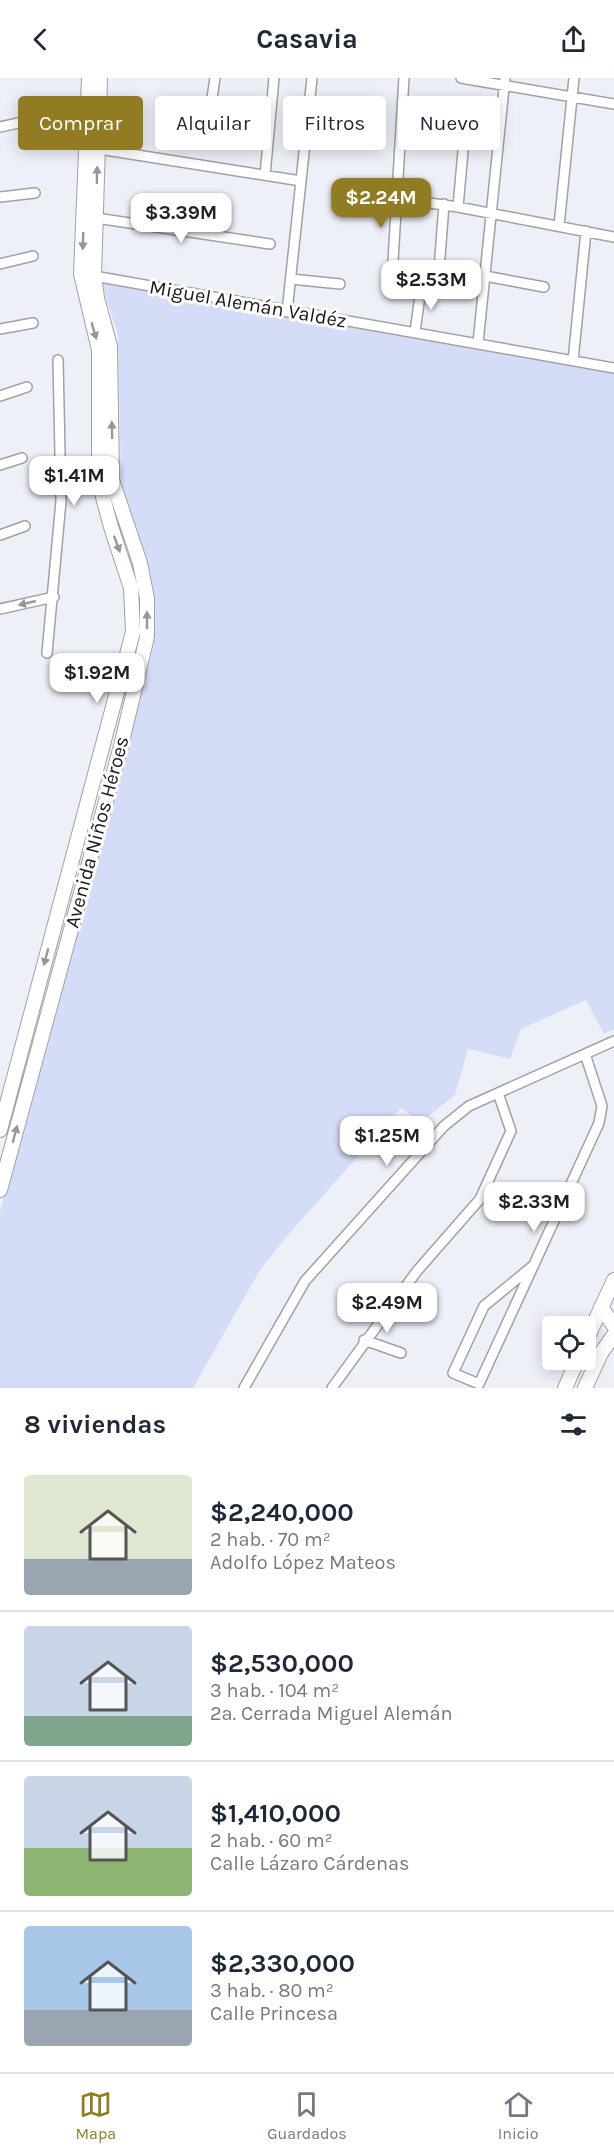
<!DOCTYPE html>
<html lang="es">
<meta charset="utf-8">
<style>
body{margin:0;font-family:Karla,sans-serif;background:#f6f6f7;color:#1f2937;height:100vh;display:flex;flex-direction:column;font-size:22px;white-space:nowrap}
*{box-sizing:border-box;margin:0}
p{font-size:20px;color:#747a83}
.icon{flex:none;width:33px;height:33px;fill:none;stroke:currentColor;stroke-width:2;stroke-linecap:round;stroke-linejoin:round}
.map{position:relative;height:1310px;overflow:hidden}
.panel{display:flex;flex-direction:column;background:#fff;flex:1}
.panel>*{flex:none}
.guide{position:absolute;left:18px;top:18px;width:579px;height:54px;display:flex;gap:12px}
.tools{position:absolute;left:542px;top:1238px;display:grid;gap:12px}
.tools a{display:grid;place-items:center;width:54px;height:54px;border-radius:6px;background:#fff;box-shadow:0 3px 15px #0003;font-size:30px}
.price{position:absolute;translate:-50% -51px;padding:0 14px;border-radius:12px;background:#fff;color:#222;font-size:20px;line-height:39px;filter:drop-shadow(0 2px 3px #0008)}
.price::after{content:'';position:absolute;left:50%;top:36px;width:18px;height:14px;margin-left:-9px;background:inherit;clip-path:polygon(0 0,100% 0,50% 100%)}
.price.on{background:#927c23;color:#fff}
ul{padding:0;list-style:none}
li{display:flex;align-items:center;gap:18px;height:150px;padding:0 24px}
li+li{border-top:2px solid #e0e1e3}
li span{display:grid;place-items:center;flex:none;width:168px;height:120px;border-radius:6px;color:#555}
li>.icon{margin-inline-start:auto}
span .icon{width:72px;height:72px;fill:#fffc;stroke-width:1}
li b{font-size:26px}
h2{display:flex;justify-content:space-between;align-items:center;height:72px;padding:0 24px;font-size:26px}
.pill{padding:0 21px;border-radius:6px;background:#fff;box-shadow:0 3px 15px #0003;font-size:21px;line-height:54px}
.pill.on{background:#927c23;color:#fff}
header{display:flex;justify-content:space-between;align-items:center;height:78px;padding:0 24px;background:#fff;font-size:27px;font-weight:700}
.tabs{display:flex;justify-content:space-around;align-items:center;height:84px;border-top:2px solid #e0e1e3;background:#fff;font-size:16px;color:#747a83}
.tabs a{display:grid;justify-items:center;gap:3px}
.tabs .on{color:#927c23}
.map>svg:first-child{display:block}
.green{fill:#d5dcf7}
.lines{fill:none;stroke-linecap:round;stroke-linejoin:round}
.street-casing{stroke:#9fa1a8;stroke-width:12}
.secondary-casing{stroke:#9fa1a8;stroke-width:16}
.street{stroke:#fff;stroke-width:9}
.secondary{stroke:#fff;stroke-width:14}
.oneway{fill:#979798}
.labels{text-anchor:middle;dominant-baseline:central;stroke-width:6;stroke-linejoin:round;paint-order:stroke}
.street-label{font-size:20px;fill:#17181b;stroke:#fefefe}
</style>
<header><svg class="icon" aria-label="back" viewBox="0 0 24 24"><path d="M15 5l-7 7 7 7"/></svg>Casavia<svg class="icon" aria-label="share" viewBox="0 0 24 24"><path d="M12 15V3M7 8l5-5 5 5M5 13v7h14v-7"/></svg></header>
<div class="map">
<svg width="614" height="1310" viewBox="0 0 614 1310">
<rect width="100%" height="100%" fill="#eef0f8"/>
<path class="green" d="M 104,206 L 614,296 L 614,951 L 604,956 L 586,922 L 521,951 L 510,981 L 468,971 L 455,1017 L 421,1044 L 401,1030 L 287,1158 L 260,1192 L 193,1310 L 0,1310 L 0,1134 L 153,572 C 155,551 157,529 153,508 C 144,471 127,438 121,401 L 118,257 L 103,210 Z"/>
<g class="lines">
<defs>
<path id="street" d="M 461,0 L 614,26
M 212,20 L 215,0
M 0,49 L 40,40
M 93,70 L 301,103
M 265,97 L 274,0
M 372,117 L 458,129 L 614,159
M 0,119 L 35,115
M 458,129 L 464,62 L 498,62
M 96,140 L 270,166
M 559,148 L 574,0
M 393,183 L 404,0
M 0,186 L 33,178
M 439,192 L 444,126
M 94,198 L 614,290
M 485,198 L 544,209
M 291,201 L 340,206
M 287,234 L 312,0
M 0,251 L 33,245
M 415,254 L 421,210
M 478,265 L 505,0
M 573,283 L 586,153
M 0,318 L 27,309
M 0,387 L 22,380
M 0,457 L 25,448
M 0,531 L 54,519
M 47,575 L 61,423 L 58,282
M 534,1187 L 484,1228 L 453,1295 L 479,1306 L 599,1045 L 602,1028 L 585,976
M 364,1262 L 401,1275
M 244,1310 L 305,1203 L 444,1048 L 469,1028 L 614,963
M 332,1310 L 417,1193 L 480,1121 L 511,1053 L 498,1015"/>
<path id="secondary" d="M 0,1052 L 133,554 L 131,510 L 111,449 L 99,404 L 99,272 L 81,196 L 89,0
M 0,1112 L 121,668 L 147,559 L 147,520 L 140,485 L 112,402 L 110,268 L 97,220 L 94,198 L 100,0
M 601,1229 L 614,1248
M 585,1265 L 614,1202
M 565,1310 L 578,1281
M 585,1310 L 601,1275 L 614,1257"/>
</defs>
<use href="#street" class="street-casing"/>
<use href="#secondary" class="secondary-casing"/>
<use href="#street" class="street"/>
<use href="#secondary" class="secondary"/>
</g>
<defs><path id="oneway-solid" d="M-6-.8H1V-3.2L6.5 0L1 3.2V.8H-6Z" transform="scale(1.5)"/></defs>
<g class="oneway">
<use href="#oneway-solid" transform="translate(97 97) rotate(-89)"/>
<use href="#oneway-solid" transform="translate(83 163) rotate(92)"/>
<use href="#oneway-solid" transform="translate(94 253) rotate(74)"/>
<use href="#oneway-solid" transform="translate(112 352) rotate(-91)"/>
<use href="#oneway-solid" transform="translate(117 466) rotate(70)"/>
<use href="#oneway-solid" transform="translate(27 525) rotate(167)"/>
<use href="#oneway-solid" transform="translate(147 542) rotate(-90)"/>
<use href="#oneway-solid" transform="translate(46 879) rotate(105)"/>
<use href="#oneway-solid" transform="translate(15 1056) rotate(-75)"/>
</g>
<g class="labels">
<g class="street-label">
<text transform="translate(248 226) rotate(10)">Miguel Alemán Valdéz</text>
<text transform="translate(97 754) rotate(-75)">Avenida Niños Héroes</text>
</g>
</g>
</svg>
<div class="tools">
<a><svg class="icon" aria-label="locate" viewBox="0 0 24 24"><circle cx="12" cy="12" r="6"/><path d="M12 2v4M12 18v4M2 12h4M18 12h4"/></svg></a>
</div>
<b class="price on" style="left:381px;top:151px">$2.24M</b>
<b class="price" style="left:181px;top:166px">$3.39M</b>
<b class="price" style="left:431px;top:233px">$2.53M</b>
<b class="price" style="left:74px;top:429px">$1.41M</b>
<b class="price" style="left:97px;top:626px">$1.92M</b>
<b class="price" style="left:387px;top:1089px">$1.25M</b>
<b class="price" style="left:534px;top:1155px">$2.33M</b>
<b class="price" style="left:387px;top:1256px">$2.49M</b>
<div class="guide">
<a class="pill on">Comprar</a>
<a class="pill">Alquilar</a>
<a class="pill">Filtros</a>
<a class="pill">Nuevo</a>
</div>
</div>
<section class="panel">
<h2>8 viviendas<svg class="icon" aria-label="filters" viewBox="0 0 24 24"><path d="M4 7h16M4 17h16"/><circle cx="9" cy="7" r="2"/><circle cx="15" cy="17" r="2"/></svg></h2>
<ul>
<li><span style="background:linear-gradient(#dfe7d0 70%,#9aa5b1 0)"><svg class="icon" aria-label="home" viewBox="0 0 24 24"><path d="M3 11l9-7 9 7M6 9v11h12V9"/></svg></span><div><b>$2,240,000</b><p>2 hab. · 70 m²</p><p>Adolfo López Mateos</p></div></li>
<li><span style="background:linear-gradient(#c9d6e8 75%,#7fa58c 0)"><svg class="icon" aria-label="home" viewBox="0 0 24 24"><path d="M3 11l9-7 9 7M6 9v11h12V9"/></svg></span><div><b>$2,530,000</b><p>3 hab. · 104 m²</p><p>2a. Cerrada Miguel Alemán</p></div></li>
<li><span style="background:linear-gradient(#c9d6e8 60%,#8fb573 0)"><svg class="icon" aria-label="home" viewBox="0 0 24 24"><path d="M3 11l9-7 9 7M6 9v11h12V9"/></svg></span><div><b>$1,410,000</b><p>2 hab. · 60 m²</p><p>Calle Lázaro Cárdenas</p></div></li>
<li><span style="background:linear-gradient(#a9c7e8 70%,#9aa5b1 0)"><svg class="icon" aria-label="home" viewBox="0 0 24 24"><path d="M3 11l9-7 9 7M6 9v11h12V9"/></svg></span><div><b>$2,330,000</b><p>3 hab. · 80 m²</p><p>Calle Princesa</p></div></li>
</ul>
</section>
<nav class="tabs">
<a class="on"><svg class="icon" aria-label="map" viewBox="0 0 24 24"><path d="M3 6l6-2 6 2 6-2v14l-6 2-6-2-6 2zM9 4v14M15 6v14"/></svg>Mapa</a>
<a><svg class="icon" aria-label="saved" viewBox="0 0 24 24"><path d="M7 4h10v16l-5-4-5 4z"/></svg>Guardados</a>
<a><svg class="icon" aria-label="home" viewBox="0 0 24 24"><path d="M3 11l9-7 9 7M6 9v11h12V9"/></svg>Inicio</a>
</nav>
